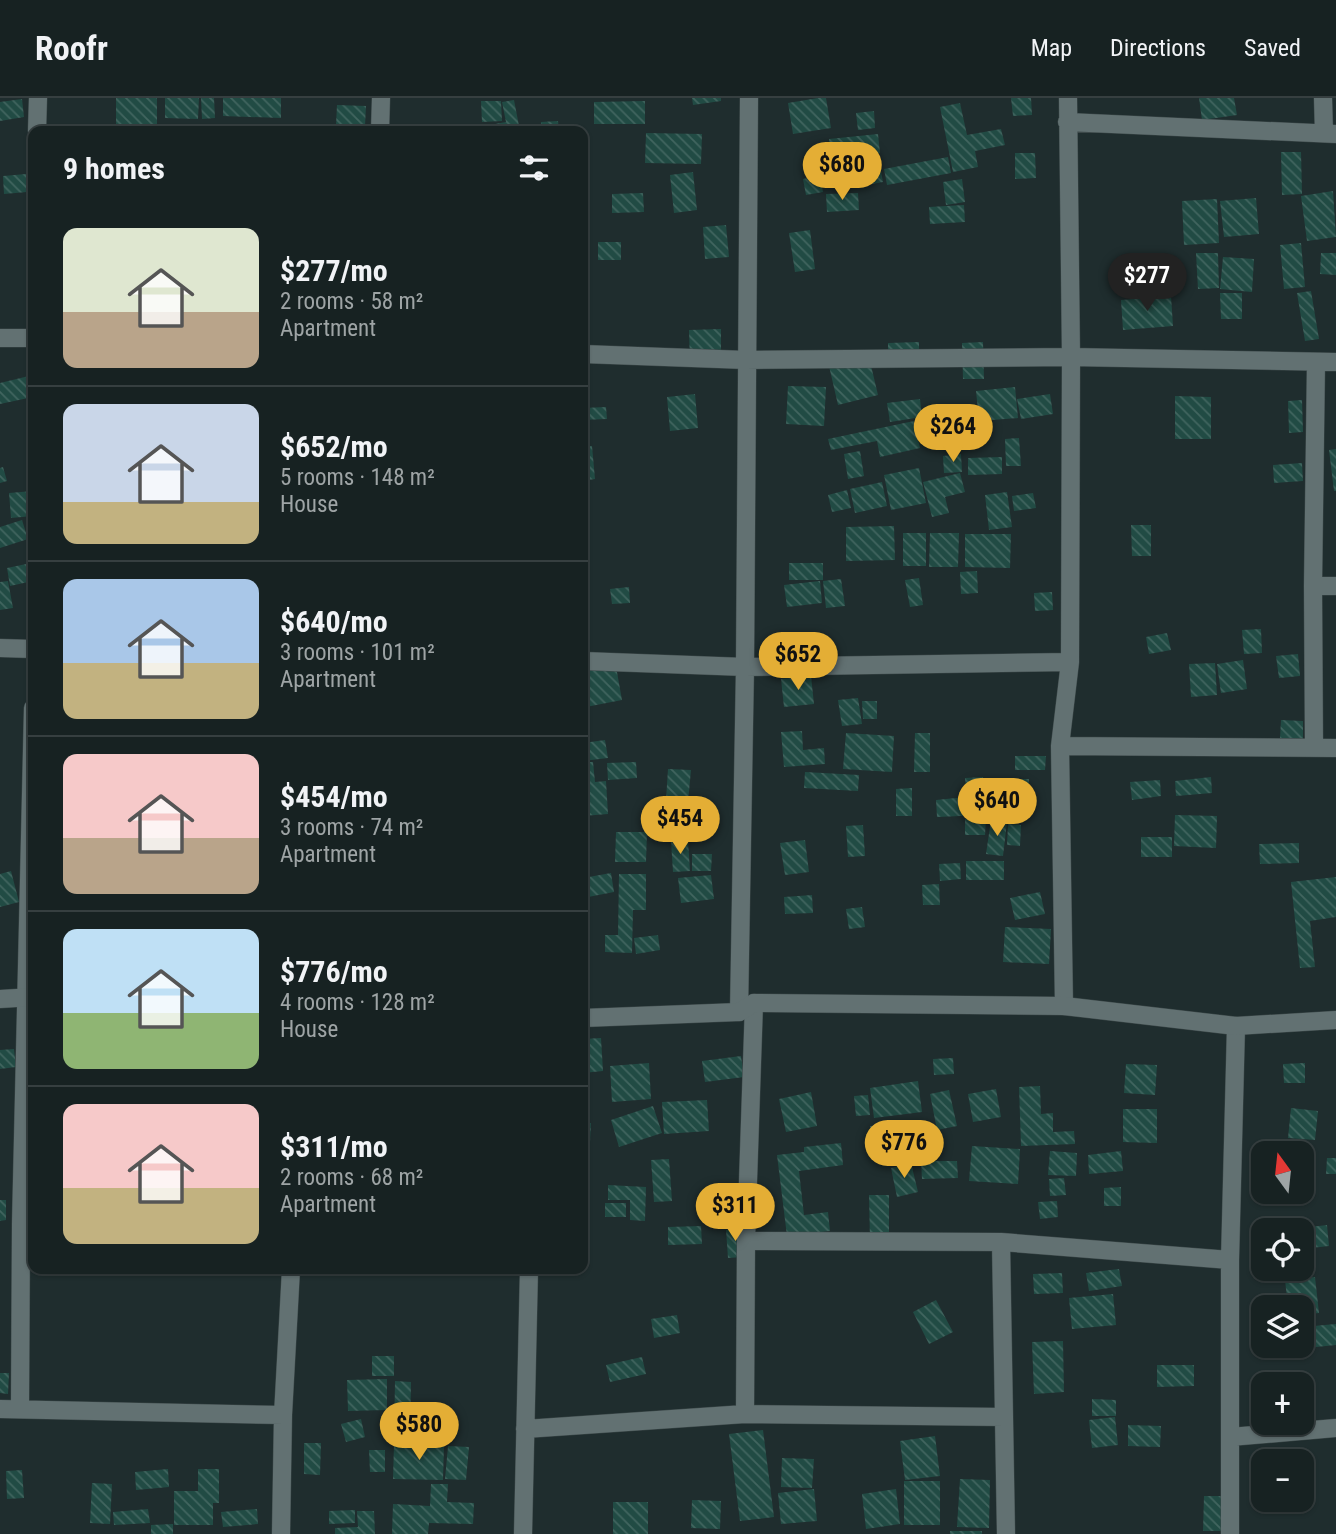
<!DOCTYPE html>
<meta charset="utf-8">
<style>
body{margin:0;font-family:"Roboto Condensed",sans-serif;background:#202a2a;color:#f1f3f6;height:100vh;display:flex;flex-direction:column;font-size:26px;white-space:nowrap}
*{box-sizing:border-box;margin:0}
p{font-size:23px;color:#9ea4a5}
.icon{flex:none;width:38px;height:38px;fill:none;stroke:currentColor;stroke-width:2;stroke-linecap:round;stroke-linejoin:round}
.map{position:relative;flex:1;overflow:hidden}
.details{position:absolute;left:28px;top:28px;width:560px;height:1148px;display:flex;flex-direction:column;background:#172222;border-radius:14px;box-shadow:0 2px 5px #0004,0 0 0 2px #363f40}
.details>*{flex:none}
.needle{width:46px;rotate:345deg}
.controls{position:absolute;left:1251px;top:1043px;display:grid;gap:14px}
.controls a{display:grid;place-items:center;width:63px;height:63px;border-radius:14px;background:#172222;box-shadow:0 2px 5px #0004,0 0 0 2px #363f40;font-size:35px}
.price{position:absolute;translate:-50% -60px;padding:0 16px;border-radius:24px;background:#e4ae35;color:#111;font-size:23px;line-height:46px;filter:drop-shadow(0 2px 4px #0008)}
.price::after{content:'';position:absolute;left:50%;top:42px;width:21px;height:16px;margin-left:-10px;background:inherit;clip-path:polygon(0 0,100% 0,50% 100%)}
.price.current{background:#222;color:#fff}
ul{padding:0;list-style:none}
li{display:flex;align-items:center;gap:21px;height:175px;padding:0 35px}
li+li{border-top:2px solid #363f40}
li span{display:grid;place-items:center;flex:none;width:196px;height:140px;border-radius:14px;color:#555}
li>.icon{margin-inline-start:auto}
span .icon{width:84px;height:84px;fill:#fffc;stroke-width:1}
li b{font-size:30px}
h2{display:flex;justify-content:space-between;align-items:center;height:84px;padding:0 35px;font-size:30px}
header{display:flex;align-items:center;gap:42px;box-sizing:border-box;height:98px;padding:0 35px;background:#172222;border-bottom:2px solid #363f40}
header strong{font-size:33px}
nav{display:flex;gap:38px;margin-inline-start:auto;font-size:24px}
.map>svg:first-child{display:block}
.building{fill:url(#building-back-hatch)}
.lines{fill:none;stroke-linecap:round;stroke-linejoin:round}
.street-casing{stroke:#3c4849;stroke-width:19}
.secondary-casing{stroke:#3c4849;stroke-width:19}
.street{stroke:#627172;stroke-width:18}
.secondary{stroke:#627172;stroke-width:18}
</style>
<header>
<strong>Roofr</strong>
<nav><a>Map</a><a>Directions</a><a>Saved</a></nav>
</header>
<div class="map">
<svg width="1336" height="1436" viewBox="0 0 1336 1436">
<defs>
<pattern id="building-back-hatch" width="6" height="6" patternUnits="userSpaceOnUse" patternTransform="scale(1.75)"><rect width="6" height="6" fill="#214b44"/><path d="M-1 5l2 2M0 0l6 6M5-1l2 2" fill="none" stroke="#41655f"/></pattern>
</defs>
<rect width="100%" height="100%" fill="#1f2d2e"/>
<path class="building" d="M 116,0 L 157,0 L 157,29 L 116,29 Z
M 165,0 L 199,0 L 198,21 L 165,20 Z
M 201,0 L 214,0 L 215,20 L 202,21 Z
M 223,0 L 281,0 L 281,20 L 223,18 Z
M 692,0 L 721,0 L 721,3 L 693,7 Z
M 818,0 L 826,0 L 831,30 L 793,36 L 788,5 Z
M 1011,0 L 1031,0 L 1032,17 L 1013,18 Z
M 1199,0 L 1234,0 L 1237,17 L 1202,22 Z
M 22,1 L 24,19 L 0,23 L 0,4 Z
M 514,2 L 520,33 L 480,33 L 479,29 L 506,24 L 502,4 Z
M 481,3 L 501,3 L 502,23 L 482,24 Z
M 645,3 L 645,26 L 594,26 L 594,4 Z
M 960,5 L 967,37 L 1001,31 L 1005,47 L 975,53 L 978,69 L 953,74 L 940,9 Z
M 337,7 L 366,8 L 365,28 L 336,27 Z
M 874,13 L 875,30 L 858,32 L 856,15 Z
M 558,23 L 559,33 L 541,33 L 541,24 Z
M 333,27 L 334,33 L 292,33 L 291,29 Z
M 161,28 L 205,29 L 205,33 L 161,33 Z
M 646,35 L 702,36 L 701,66 L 645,65 Z
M 878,36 L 880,55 L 831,60 L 829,41 Z
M 1281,54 L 1301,54 L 1302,96 L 1282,97 Z
M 1015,55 L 1035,55 L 1036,80 L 1015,81 Z
M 948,59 L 951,75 L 887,87 L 884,71 Z
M 879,63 L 883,84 L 851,90 L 847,70 Z
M 693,74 L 697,112 L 674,115 L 670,77 Z
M 26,76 L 27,94 L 4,96 L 3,78 Z
M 820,77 L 823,94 L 806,97 L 803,81 Z
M 962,81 L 965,104 L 946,107 L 943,84 Z
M 1333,93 L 1336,139 L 1307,143 L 1301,98 Z
M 643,95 L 644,114 L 612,115 L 612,96 Z
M 858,95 L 859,112 L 827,114 L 826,96 Z
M 1256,100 L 1259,136 L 1224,139 L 1220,103 Z
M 1217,101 L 1219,145 L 1184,147 L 1182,103 Z
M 964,107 L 965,124 L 930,126 L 929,109 Z
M 726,127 L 729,159 L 705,161 L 703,129 Z
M 810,132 L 815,171 L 795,174 L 789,135 Z
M 598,144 L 621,144 L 621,162 L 598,162 Z
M 1301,145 L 1305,189 L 1284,191 L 1280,147 Z
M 1196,155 L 1218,155 L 1219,190 L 1198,191 Z
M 1321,155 L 1336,155 L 1336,177 L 1320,176 Z
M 1223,159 L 1254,161 L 1252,194 L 1220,191 Z
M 1311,193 L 1319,241 L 1305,243 L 1297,195 Z
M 1220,195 L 1242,195 L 1242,221 L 1221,221 Z
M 1171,198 L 1173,228 L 1123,232 L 1121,202 Z
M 721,231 L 721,265 L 690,265 L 689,232 Z
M 919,244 L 919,261 L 888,261 L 888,245 Z
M 983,244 L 984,281 L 963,281 L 962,245 Z
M 869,259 L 878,297 L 838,307 L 829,268 Z
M 33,277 L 33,299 L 0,306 L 0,285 Z
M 788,288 L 826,289 L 824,328 L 786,326 Z
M 1015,289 L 1018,320 L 979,323 L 976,293 Z
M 695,296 L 698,330 L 670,333 L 667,299 Z
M 1050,296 L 1053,316 L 1021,321 L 1017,301 Z
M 1175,298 L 1211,299 L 1211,341 L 1175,341 Z
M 920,301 L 922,319 L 890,324 L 887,305 Z
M 1302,302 L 1303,334 L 1289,335 L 1288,303 Z
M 606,309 L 607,321 L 583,322 L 583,310 Z
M 914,323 L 920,350 L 880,359 L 877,343 L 831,352 L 828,341 Z
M 966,325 L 969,346 L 944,348 L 942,327 Z
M 1019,340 L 1021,368 L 1006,368 L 1005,341 Z
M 592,348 L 595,381 L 583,383 L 583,349 Z
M 1336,351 L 1336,393 L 1334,393 L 1329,352 Z
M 860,353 L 864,378 L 848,381 L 844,356 Z
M 961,356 L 962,374 L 944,375 L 943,358 Z
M 1002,359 L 1002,376 L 968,377 L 968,360 Z
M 1302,365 L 1303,383 L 1274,385 L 1273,367 Z
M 3,369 L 7,383 L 0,385 L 0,370 Z
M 919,370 L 926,405 L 891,412 L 884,377 Z
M 960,375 L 965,394 L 945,399 L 949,415 L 932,419 L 923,384 Z
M 882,384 L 887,408 L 855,415 L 850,391 Z
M 847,392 L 851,410 L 832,414 L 828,397 Z
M 33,393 L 33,418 L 11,420 L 9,395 Z
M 1007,394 L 1012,429 L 989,432 L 985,397 Z
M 1033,395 L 1036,410 L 1014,413 L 1012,398 Z
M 22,422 L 28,441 L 0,450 L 0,429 Z
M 1131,427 L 1151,427 L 1151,458 L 1132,458 Z
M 894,428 L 895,462 L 846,463 L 846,429 Z
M 903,435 L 926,435 L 926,468 L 903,468 Z
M 930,435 L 959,435 L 958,469 L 929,469 Z
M 965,436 L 1011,436 L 1010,470 L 965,469 Z
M 31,465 L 33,483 L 10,488 L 7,470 Z
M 789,465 L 823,465 L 823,482 L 789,482 Z
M 977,473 L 978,495 L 961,496 L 960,474 Z
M 919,480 L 923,507 L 910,509 L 905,482 Z
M 841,481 L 845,508 L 826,510 L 823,483 Z
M 8,483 L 13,510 L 0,512 L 0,484 Z
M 820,483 L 822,505 L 787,509 L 784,487 Z
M 629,489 L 630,505 L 612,506 L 610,491 Z
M 1052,494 L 1053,512 L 1035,513 L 1034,495 Z
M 1261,531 L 1262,555 L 1244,556 L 1242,532 Z
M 1167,535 L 1171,552 L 1149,556 L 1146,539 Z
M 1298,556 L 1300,578 L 1279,580 L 1276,558 Z
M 1243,562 L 1247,591 L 1221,595 L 1217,566 Z
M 615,563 L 622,602 L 586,609 L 583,590 L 583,569 Z
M 1215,565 L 1217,597 L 1191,599 L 1189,566 Z
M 811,578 L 814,606 L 784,609 L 781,581 Z
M 858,600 L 862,626 L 842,628 L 838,602 Z
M 862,603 L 877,603 L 877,621 L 863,621 Z
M 1281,622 L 1303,623 L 1303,641 L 1280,640 Z
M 802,633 L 803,652 L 824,650 L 825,666 L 784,669 L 781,634 Z
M 846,635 L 894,638 L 892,674 L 843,671 Z
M 915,635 L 930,635 L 930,674 L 914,674 Z
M 605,642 L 608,660 L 583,663 L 583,645 Z
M 1015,658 L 1046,658 L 1045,672 L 1015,672 Z
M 583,664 L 593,664 L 595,684 L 606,683 L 608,716 L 583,718 Z
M 636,664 L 637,680 L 608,682 L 607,665 Z
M 668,671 L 691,672 L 688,704 L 666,702 Z
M 805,674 L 859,677 L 858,693 L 804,690 Z
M 983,679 L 985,717 L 937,719 L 936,702 L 966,699 L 965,680 Z
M 1211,679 L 1212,695 L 1176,698 L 1175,683 Z
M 1008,681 L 1029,681 L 1028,696 L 1008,696 Z
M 1160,682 L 1161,698 L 1132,702 L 1130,684 Z
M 912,690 L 912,718 L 896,718 L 896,691 Z
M 1175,717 L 1217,718 L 1216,750 L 1174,748 Z
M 965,721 L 986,721 L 985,737 L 965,737 Z
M 991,722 L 1007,724 L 1003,758 L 986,756 Z
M 1008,726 L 1021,727 L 1020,748 L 1007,747 Z
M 863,727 L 865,758 L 848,759 L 846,728 Z
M 616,734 L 647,734 L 646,764 L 615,764 Z
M 1141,739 L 1172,739 L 1172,759 L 1141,759 Z
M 688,742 L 690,773 L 673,774 L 671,743 Z
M 805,742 L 809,774 L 785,777 L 780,745 Z
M 1299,745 L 1299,765 L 1260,766 L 1259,746 Z
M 692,756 L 712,756 L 711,773 L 692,773 Z
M 966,763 L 1004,763 L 1004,782 L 966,782 Z
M 960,765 L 961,781 L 940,783 L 939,766 Z
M 11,773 L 19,804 L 0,809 L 0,776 Z
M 611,775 L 614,794 L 583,800 L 583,780 Z
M 619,776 L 646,776 L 646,812 L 633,812 L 632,855 L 605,854 L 605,837 L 618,837 Z
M 711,777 L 714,801 L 681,805 L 678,780 Z
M 1336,779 L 1336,819 L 1310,823 L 1315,869 L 1300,870 L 1291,784 Z
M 939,786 L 940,807 L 923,807 L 922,787 Z
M 1040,794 L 1045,816 L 1015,822 L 1010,800 Z
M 812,797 L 813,815 L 785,816 L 784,799 Z
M 862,809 L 865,829 L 849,831 L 846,811 Z
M 1005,829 L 1051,831 L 1049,866 L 1003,864 Z
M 658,837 L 660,852 L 636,856 L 634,840 Z
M 601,940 L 603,973 L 583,975 L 583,941 Z
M 14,951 L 16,969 L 0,971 L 0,952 Z
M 741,958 L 744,979 L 705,984 L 702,963 Z
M 953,960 L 954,976 L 934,977 L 933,961 Z
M 649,965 L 651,1001 L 612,1004 L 610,968 Z
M 1305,965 L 1305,985 L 1284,985 L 1283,966 Z
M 1126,966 L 1157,967 L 1155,997 L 1124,995 Z
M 918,983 L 922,1014 L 874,1020 L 870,990 Z
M 1040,988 L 1041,1016 L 1053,1015 L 1053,1034 L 1074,1033 L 1075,1046 L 1021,1048 L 1019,989 Z
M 996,991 L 1001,1019 L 973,1024 L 968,996 Z
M 949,992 L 957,1028 L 937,1032 L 930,996 Z
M 811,994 L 817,1028 L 786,1034 L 779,1001 Z
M 868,997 L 870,1017 L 856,1018 L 854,998 Z
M 707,1002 L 709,1033 L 664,1036 L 662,1004 Z
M 653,1008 L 662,1035 L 619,1049 L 611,1022 Z
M 1291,1010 L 1318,1013 L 1315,1042 L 1288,1040 Z
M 1123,1011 L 1157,1011 L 1157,1045 L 1123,1044 Z
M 921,1022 L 923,1039 L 905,1041 L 903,1023 Z
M 583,1025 L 591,1025 L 590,1044 L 583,1044 Z
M 896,1026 L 897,1043 L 871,1045 L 870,1028 Z
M 841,1045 L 843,1067 L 799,1073 L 804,1117 L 828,1114 L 830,1133 L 787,1138 L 777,1057 L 804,1054 L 804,1049 Z
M 972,1048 L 1020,1051 L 1018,1086 L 969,1083 Z
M 1050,1053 L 1077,1055 L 1076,1078 L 1048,1077 Z
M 1121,1053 L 1123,1073 L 1089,1076 L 1088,1057 Z
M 1327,1060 L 1336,1060 L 1336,1076 L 1326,1076 Z
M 669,1061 L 672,1103 L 654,1104 L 651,1062 Z
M 921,1063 L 957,1063 L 958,1080 L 922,1081 Z
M 911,1065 L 918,1094 L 897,1099 L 891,1070 Z
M 1064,1080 L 1066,1097 L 1050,1098 L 1049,1081 Z
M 608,1087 L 646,1089 L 645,1123 L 630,1122 L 630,1102 L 608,1102 Z
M 1121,1089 L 1121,1108 L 1104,1108 L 1104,1090 Z
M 869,1097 L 889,1097 L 889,1143 L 870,1143 Z
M 0,1102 L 6,1102 L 6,1122 L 0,1123 Z
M 1057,1103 L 1058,1119 L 1040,1121 L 1038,1104 Z
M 605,1105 L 626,1105 L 626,1119 L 605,1119 Z
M 1327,1127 L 1329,1148 L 1302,1151 L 1302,1130 Z
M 701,1128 L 702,1146 L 668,1147 L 668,1129 Z
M 726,1132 L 743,1132 L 743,1159 L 728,1160 Z
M 1119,1171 L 1122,1188 L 1089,1193 L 1086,1175 Z
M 1062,1175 L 1063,1195 L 1034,1196 L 1033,1176 Z
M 1315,1179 L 1319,1215 L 1302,1217 L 1302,1209 L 1288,1209 L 1285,1182 Z
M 1113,1196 L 1116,1227 L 1072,1231 L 1069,1200 Z
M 936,1202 L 953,1234 L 929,1246 L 913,1214 Z
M 677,1217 L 680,1235 L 654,1240 L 651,1221 Z
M 1336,1226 L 1336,1247 L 1276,1253 L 1276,1248 L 1302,1248 L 1302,1229 Z
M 1063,1243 L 1064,1294 L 1034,1296 L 1032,1244 Z
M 372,1258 L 394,1258 L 394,1278 L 372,1278 Z
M 642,1259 L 646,1276 L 610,1284 L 606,1267 Z
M 1157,1267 L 1194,1267 L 1194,1288 L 1157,1289 Z
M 0,1275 L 9,1275 L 8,1296 L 0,1295 Z
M 387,1281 L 387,1312 L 348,1313 L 347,1282 Z
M 395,1283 L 411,1284 L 410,1339 L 394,1339 Z
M 1092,1301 L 1116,1302 L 1116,1318 L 1092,1318 Z
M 1115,1319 L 1118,1347 L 1092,1350 L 1089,1322 Z
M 361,1321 L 365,1339 L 346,1344 L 341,1326 Z
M 1128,1327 L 1161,1328 L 1160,1349 L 1128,1348 Z
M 763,1332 L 774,1419 L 740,1423 L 729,1336 Z
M 935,1338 L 940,1378 L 905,1382 L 900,1343 Z
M 304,1345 L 321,1345 L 320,1377 L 304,1376 Z
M 394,1346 L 444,1347 L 443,1382 L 393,1381 Z
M 448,1348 L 469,1349 L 466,1382 L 445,1381 Z
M 369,1352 L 385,1352 L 385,1374 L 370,1374 Z
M 782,1360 L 814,1361 L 812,1390 L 781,1389 Z
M 168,1371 L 169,1389 L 136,1392 L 135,1374 Z
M 198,1371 L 219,1371 L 219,1405 L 213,1405 L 213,1427 L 174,1427 L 174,1393 L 198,1393 Z
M 22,1372 L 24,1400 L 7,1401 L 6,1373 Z
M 960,1381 L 990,1382 L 989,1430 L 957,1429 Z
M 904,1383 L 940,1383 L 940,1427 L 904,1427 Z
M 92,1385 L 112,1386 L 110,1426 L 90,1425 Z
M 431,1386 L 448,1386 L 447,1404 L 474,1405 L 473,1426 L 429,1425 L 428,1436 L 392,1436 L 393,1406 L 430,1408 Z
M 814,1391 L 817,1423 L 781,1426 L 778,1395 Z
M 896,1391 L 900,1426 L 866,1431 L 862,1396 Z
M 1204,1398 L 1222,1398 L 1221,1433 L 1203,1433 Z
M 692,1402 L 721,1403 L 720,1431 L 691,1430 Z
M 613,1404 L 648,1404 L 648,1436 L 613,1436 Z
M 148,1411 L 150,1425 L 114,1427 L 113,1414 Z
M 257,1411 L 258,1426 L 223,1429 L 221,1414 Z
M 355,1412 L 355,1425 L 329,1426 L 329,1413 Z
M 357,1413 L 374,1413 L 375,1436 L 335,1436 L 335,1430 L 358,1429 Z
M 173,1426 L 173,1436 L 151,1436 L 151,1427 Z
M 950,1433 L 982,1433 L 982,1436 L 950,1436 Z"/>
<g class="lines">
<defs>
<path id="street" d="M 1323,0 L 1324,35
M 1067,24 L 1336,36
M 37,33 L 38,0
M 380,33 L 381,0
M 0,240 L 33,240
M 583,256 L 746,262 L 1071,259 L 1336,264
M 1313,488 L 1336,488
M 0,550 L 33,551
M 583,563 L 745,569 L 1070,564
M 1060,648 L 1336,650
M 1314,650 L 1313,488 L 1316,264
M 1064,908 L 1060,648 L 1070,564 L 1071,259 L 1068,0
M 739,914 L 745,569 L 749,0
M 746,1143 L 1001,1144 L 1230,1162
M 1001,1144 L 1006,1436
M 20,1309 L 21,1126 L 33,610
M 0,1311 L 283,1317
M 745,1316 L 746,1143 L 754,905
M 525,1331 L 745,1316 L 1004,1319
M 1230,1339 L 1336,1330
M 281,1436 L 283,1317 L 291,1171
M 523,1436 L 529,1171
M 1230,1436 L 1230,1162 L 1236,928"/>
<path id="secondary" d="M 0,901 L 33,899
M 583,920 L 739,914 L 754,905 L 1064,908 L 1236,928 L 1336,922"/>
</defs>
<use href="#street" class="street-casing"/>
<use href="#secondary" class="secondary-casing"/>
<use href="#street" class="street"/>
<use href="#secondary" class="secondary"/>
</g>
</svg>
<div class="controls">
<a><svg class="needle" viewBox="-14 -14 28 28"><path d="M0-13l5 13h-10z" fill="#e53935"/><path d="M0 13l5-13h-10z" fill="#9ea4a5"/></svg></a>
<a><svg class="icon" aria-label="locate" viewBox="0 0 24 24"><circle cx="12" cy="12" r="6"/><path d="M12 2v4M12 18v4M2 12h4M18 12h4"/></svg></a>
<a><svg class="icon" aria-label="layers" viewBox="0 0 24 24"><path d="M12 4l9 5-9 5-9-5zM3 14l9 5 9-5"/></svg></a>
<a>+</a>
<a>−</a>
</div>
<b class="price" style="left:842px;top:104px">$680</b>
<b class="price current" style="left:1147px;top:215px">$277</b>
<b class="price" style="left:953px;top:366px">$264</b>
<b class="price" style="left:798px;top:594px">$652</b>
<b class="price" style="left:997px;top:740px">$640</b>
<b class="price" style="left:680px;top:758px">$454</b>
<b class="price" style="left:904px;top:1082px">$776</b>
<b class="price" style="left:735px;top:1145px">$311</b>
<b class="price" style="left:419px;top:1364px">$580</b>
<section class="details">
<h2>9 homes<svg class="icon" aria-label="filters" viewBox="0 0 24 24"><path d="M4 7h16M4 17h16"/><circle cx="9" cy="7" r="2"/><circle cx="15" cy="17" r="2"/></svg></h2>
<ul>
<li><span style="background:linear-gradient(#dfe7d0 60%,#b9a48a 0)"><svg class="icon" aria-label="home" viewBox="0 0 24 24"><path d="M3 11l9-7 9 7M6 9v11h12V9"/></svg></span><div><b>$277/mo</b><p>2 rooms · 58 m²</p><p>Apartment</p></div></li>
<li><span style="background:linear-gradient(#c9d6e8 70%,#c2b280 0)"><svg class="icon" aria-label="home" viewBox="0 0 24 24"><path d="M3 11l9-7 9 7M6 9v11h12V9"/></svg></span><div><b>$652/mo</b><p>5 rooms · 148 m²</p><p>House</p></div></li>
<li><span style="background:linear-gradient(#a9c7e8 60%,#c2b280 0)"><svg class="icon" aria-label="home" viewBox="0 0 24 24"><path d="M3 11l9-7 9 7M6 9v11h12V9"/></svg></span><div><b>$640/mo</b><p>3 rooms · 101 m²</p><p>Apartment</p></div></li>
<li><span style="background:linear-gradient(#f6c9c9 60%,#b9a48a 0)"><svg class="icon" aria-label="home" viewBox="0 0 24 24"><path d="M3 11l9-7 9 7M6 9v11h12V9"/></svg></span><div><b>$454/mo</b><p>3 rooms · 74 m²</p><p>Apartment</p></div></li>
<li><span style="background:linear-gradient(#bfe0f5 60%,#8fb573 0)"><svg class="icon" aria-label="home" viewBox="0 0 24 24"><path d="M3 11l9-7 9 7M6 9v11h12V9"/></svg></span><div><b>$776/mo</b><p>4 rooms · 128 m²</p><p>House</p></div></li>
<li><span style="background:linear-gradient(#f6c9c9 60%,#c2b280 0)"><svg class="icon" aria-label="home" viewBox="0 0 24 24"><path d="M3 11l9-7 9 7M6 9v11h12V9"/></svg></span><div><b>$311/mo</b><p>2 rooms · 68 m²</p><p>Apartment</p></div></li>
</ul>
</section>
</div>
